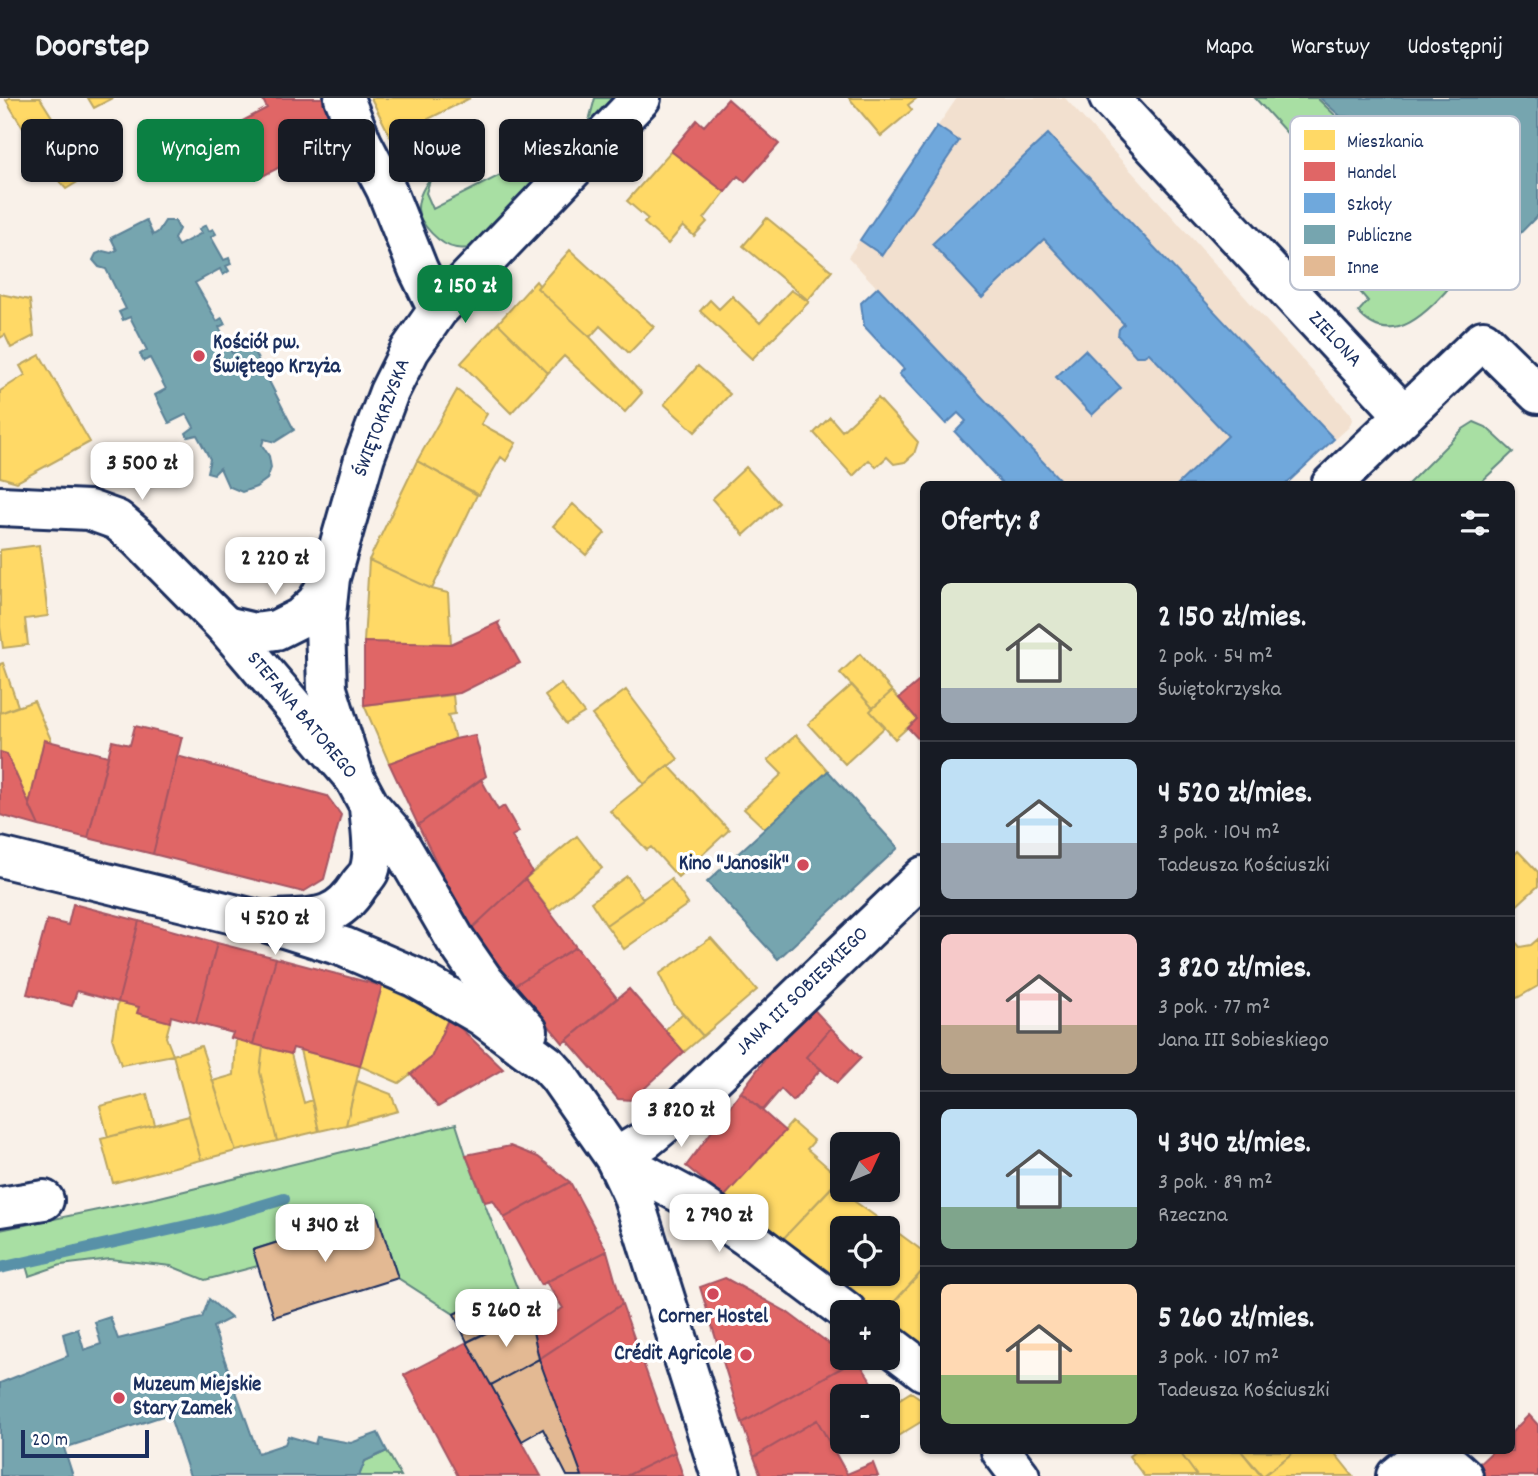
<!DOCTYPE html>
<html lang="pl">
<meta charset="utf-8">
<style>
body{margin:0;font-family:Dekko,sans-serif;background:#242831;color:#f1f3f6;height:100vh;display:flex;flex-direction:column;font-size:26px;white-space:nowrap}
*{box-sizing:border-box;margin:0}
p{font-size:23px;color:#9ea1a6}
.icon{flex:none;width:38px;height:38px;fill:none;stroke:currentColor;stroke-width:2;stroke-linecap:round;stroke-linejoin:round}
.map{position:relative;flex:1;overflow:hidden}
.drawer{position:absolute;left:920px;top:383px;width:595px;height:973px;display:flex;flex-direction:column;background:#171b24;border-radius:10px;box-shadow:0 2px 5px #0004}
.drawer>*{flex:none}
.top-card{position:absolute;left:21px;top:21px;width:665px;height:63px;display:flex;gap:14px}
.needle{width:46px;rotate:46deg}
.controls{position:absolute;left:830px;top:1034px;display:grid;gap:14px}
.controls a{display:grid;place-items:center;width:70px;height:70px;border-radius:10px;background:#171b24;box-shadow:0 2px 5px #0004;font-size:35px}
.scale{position:absolute;left:21px;bottom:18px;width:128px;box-sizing:border-box;padding-left:7px;border:4px solid #1b2f5e;border-top:0;font-size:19px;line-height:24px;white-space:nowrap;color:#1b2f5e;-webkit-text-stroke:5px #fff;paint-order:stroke}
.price{position:absolute;translate:-50% -60px;padding:0 16px;border-radius:14px;background:#fff;color:#222;font-size:23px;line-height:46px;filter:drop-shadow(0 2px 4px #0008)}
.price::after{content:'';position:absolute;left:50%;top:42px;width:21px;height:16px;margin-left:-10px;background:inherit;clip-path:polygon(0 0,100% 0,50% 100%)}
.price.on{background:#0b8043;color:#fff}
ul{padding:0;list-style:none}
li{display:flex;align-items:center;gap:21px;height:175px;padding:0 21px}
li+li{border-top:2px solid #363941}
li span{display:grid;place-items:center;flex:none;width:196px;height:140px;border-radius:10px;color:#555}
li>.icon{margin-inline-start:auto}
span .icon{width:84px;height:84px;fill:#fffc;stroke-width:1}
li b{font-size:30px}
h2{display:flex;justify-content:space-between;align-items:center;height:84px;padding:0 21px;font-size:30px}
.pill{padding:0 24px;border-radius:10px;background:#171b24;box-shadow:0 2px 5px #0004;font-size:24px;line-height:63px}
.pill.on{background:#0b8043;color:#fff}
header{display:flex;align-items:center;gap:42px;box-sizing:border-box;height:98px;padding:0 35px;background:#171b24;border-bottom:2px solid #363941}
header strong{font-size:33px}
nav{display:flex;gap:38px;margin-inline-start:auto;font-size:24px}
.map>svg:first-child{display:block}
.built{fill:#f2e0cf}
.green{fill:#a8dfa3;stroke:#628780;stroke-width:2}
.homes{fill:#ffd966;stroke:#bba664;stroke-width:2}
.shops{fill:#e06666;stroke:#a55664;stroke-width:2}
.schools{fill:#6fa8dc;stroke:#5684b6;stroke-width:2}
.public{fill:#76a5af;stroke:#5b8297;stroke-width:2}
.lines{fill:none;stroke-linecap:round;stroke-linejoin:round}
.stream{stroke:#5991a8;stroke-width:12}
.building{fill:#e3b993;stroke:#1b2f5e;stroke-width:2}
.minor-casing{stroke:#1b2f5e;stroke-width:44}
.tertiary-casing{stroke:#1b2f5e;stroke-width:44}
.minor{stroke:#fff;stroke-width:38}
.tertiary{stroke:#fff;stroke-width:38}
.poi-dot{fill:#d1495b;stroke:#fff;stroke-width:2.5}
.labels{text-anchor:middle;dominant-baseline:central;stroke-width:7;stroke-linejoin:round;paint-order:stroke}
.street-label{font-size:21px;fill:#1b2f5e;stroke:#fff}
.poi-label{font-size:21px;font-weight:bold;fill:#1b2f5e;stroke:#fff;text-anchor:start}
.key{fill:#fff;stroke:#bbc1cf;stroke-width:2}
.key-label{font-size:19px;fill:#1b2f5e}
</style>
<header>
<strong>Doorstep</strong>
<nav><a>Mapa</a><a>Warstwy</a><a>Udostępnij</a></nav>
</header>
<div class="map">
<svg width="1538" height="1378" viewBox="0 0 1538 1378">
<rect width="100%" height="100%" fill="#f9f1e9"/>
<filter id="ink" filterUnits="userSpaceOnUse"><feTurbulence type="fractalNoise" baseFrequency=".0143" numOctaves="2"/><feDisplacementMap in="SourceGraphic" scale="14" xChannelSelector="R" yChannelSelector="G"/><feConvolveMatrix kernelMatrix="1 2 1 2 8 2 1 2 1" color-interpolation-filters="sRGB"/></filter>
<g filter="url(#ink)">
<path class="built" d="M 957,0 L 1065,0 L 1350,315 L 1352,322 L 1349,329 L 1285,387 L 1065,387 L 848,159 Z"/>
<path class="green" d="M 595,0 L 614,0 L 614,8 L 473,150 C 468,150 461,151 456,150 C 441,148 419,126 418,111 C 418,98 424,89 431,79 L 426,95 L 433,111 L 586,34 Z
M 1255,0 L 1317,0 L 1338,20 L 1363,22 L 1499,157 L 1475,164 L 1468,169 C 1440,198 1398,260 1358,214 L 1368,203 L 1348,180 L 1367,162 L 1375,172 L 1395,154 Z
M 1474,324 L 1486,329 L 1513,354 L 1478,387 L 1407,387 L 1463,331 Z
M 456,1026 L 466,1057 L 527,1216 L 505,1225 L 495,1195 L 454,1216 L 398,1180 L 376,1113 L 253,1152 L 258,1168 L 205,1182 L 171,1168 L 110,1161 L 61,1167 L 29,1178 L 25,1164 L 0,1170 L 0,1132 L 156,1100 Z
M 387,1353 L 401,1378 L 359,1378 L 365,1363 Z"/>
<path class="homes" d="M 9,0 L 40,0 L 71,49 L 82,43 L 99,71 L 66,91 L 46,68 L 6,2 Z
M 88,0 L 113,0 L 94,10 Z
M 371,0 L 470,0 L 391,40 Z
M 849,0 L 917,0 L 908,7 L 912,12 L 881,38 Z
M 671,53 L 725,94 L 704,121 L 707,124 L 694,138 L 683,128 L 668,146 L 644,125 L 648,121 L 627,103 Z
M 767,120 L 832,173 L 808,202 L 743,148 Z
M 570,152 L 654,229 L 629,255 L 600,228 L 590,239 L 537,190 Z
M 536,183 L 539,187 L 537,190 L 590,239 L 642,295 L 625,314 L 564,258 L 548,275 L 498,225 Z
M 791,192 L 809,204 L 752,261 L 700,213 L 710,202 L 719,211 L 732,198 L 760,225 Z
M 0,196 L 30,202 L 34,238 L 11,250 L 5,237 L 0,240 Z
M 498,225 L 548,275 L 511,315 L 461,265 Z
M 40,257 L 90,344 L 17,384 L 0,379 L 0,293 L 25,277 L 20,268 Z
M 698,268 L 730,296 L 695,334 L 664,306 Z
M 457,292 L 487,316 L 481,326 L 516,345 L 506,363 L 501,359 L 479,397 L 417,363 Z
M 878,300 L 918,344 L 914,356 L 905,364 L 894,366 L 887,359 L 876,369 L 869,362 L 853,378 L 814,335 L 830,319 L 842,333 Z
M 417,363 L 477,397 L 432,491 L 369,462 Z
M 746,369 L 779,405 L 744,437 L 712,401 Z
M 573,406 L 605,435 L 586,457 L 553,428 Z
M 39,447 L 48,518 L 25,521 L 28,547 L 3,550 L 0,529 L 0,452 Z
M 369,462 L 432,491 L 448,495 L 451,546 L 364,544 Z
M 860,556 L 892,593 L 873,610 L 840,575 Z
M 3,565 L 18,608 L 0,615 L 0,566 Z
M 561,586 L 584,615 L 566,626 L 545,598 Z
M 852,587 L 873,610 L 870,613 L 885,629 L 845,666 L 808,626 Z
M 626,592 L 678,661 L 644,686 L 592,617 Z
M 892,593 L 917,621 L 895,641 L 870,613 Z
M 453,597 L 455,616 L 448,617 L 455,641 L 389,665 L 364,607 Z
M 34,603 L 52,644 L 44,642 L 29,707 L 7,656 L 0,654 L 0,615 Z
M 796,637 L 828,673 L 765,731 L 744,711 L 782,676 L 768,662 Z
M 668,667 L 729,732 L 678,779 L 651,749 L 647,752 L 610,713 Z
M 577,738 L 602,770 L 550,813 L 525,781 Z
M 1518,753 L 1538,774 L 1538,788 L 1512,812 L 1512,759 Z
M 627,778 L 643,801 L 606,827 L 591,804 Z
M 671,781 L 688,806 L 624,851 L 606,827 Z
M 711,840 L 757,892 L 703,938 L 674,906 L 659,876 Z
M 1512,840 L 1520,849 L 1531,847 L 1538,841 L 1538,888 L 1517,900 L 1512,895 Z
M 382,888 L 449,919 L 431,960 L 399,985 L 360,968 Z
M 118,904 L 139,909 L 137,915 L 170,924 L 166,939 L 173,957 L 121,967 L 112,940 Z
M 683,915 L 703,938 L 684,954 L 665,932 Z
M 236,941 L 263,948 L 260,974 L 277,1043 L 236,1053 L 213,983 L 234,977 Z
M 201,948 L 236,1053 L 201,1062 L 173,957 Z
M 263,948 L 291,956 L 304,1005 L 312,1002 L 319,1033 L 277,1043 L 260,974 Z
M 300,952 L 360,968 L 346,1027 L 319,1033 Z
M 357,983 L 391,996 L 398,1013 L 346,1027 Z
M 147,996 L 155,1027 L 108,1039 L 100,1008 Z
M 189,1018 L 201,1062 L 113,1085 L 101,1041 Z
M 792,1024 L 814,1043 L 807,1051 L 840,1080 L 780,1144 L 724,1099 Z
M 833,1088 L 882,1123 L 876,1130 L 842,1130 L 842,1173 L 832,1185 L 780,1144 Z
M 882,1123 L 924,1154 L 924,1171 L 885,1214 L 872,1214 L 832,1185 L 842,1173 L 842,1176 L 887,1176 L 887,1130 L 876,1130 Z
M 924,1171 L 924,1253 L 887,1227 L 887,1214 L 885,1214 Z
M 911,1294 L 924,1303 L 924,1322 L 883,1347 L 881,1344 L 887,1344 L 887,1309 Z
M 1136,1353 L 1179,1353 L 1197,1378 L 1144,1378 L 1129,1358 Z
M 1179,1353 L 1241,1353 L 1261,1378 L 1197,1378 Z
M 1241,1353 L 1295,1353 L 1263,1378 Z
M 1295,1353 L 1333,1353 L 1353,1378 L 1263,1378 Z"/>
<path class="shops" d="M 262,0 L 325,0 L 343,35 L 312,51 L 317,61 L 297,71 L 293,62 L 261,79 L 233,28 L 267,10 Z
M 728,1 L 779,46 L 745,84 L 738,78 L 725,94 L 671,53 L 697,22 L 704,28 Z
M 499,524 L 498,526 L 520,565 L 460,595 L 364,607 L 364,544 L 451,546 Z
M 924,579 L 924,647 L 908,630 L 917,621 L 899,600 Z
M 135,628 L 182,639 L 153,756 L 88,740 L 112,643 L 130,647 Z
M 475,637 L 486,678 L 418,727 L 389,665 L 455,641 Z
M 44,642 L 108,658 L 88,740 L 39,728 L 29,707 Z
M 0,654 L 7,656 L 39,728 L 0,717 Z
M 177,658 L 327,698 L 341,717 L 324,781 L 303,794 L 153,756 Z
M 481,681 L 498,712 L 504,708 L 519,734 L 512,738 L 532,774 L 470,832 L 418,727 Z
M 525,781 L 576,849 L 515,887 L 470,832 Z
M 73,806 L 139,823 L 118,904 L 77,893 L 72,908 L 27,896 L 47,822 L 68,827 Z
M 139,823 L 217,845 L 196,925 L 171,918 L 170,924 L 137,915 L 139,909 L 118,904 Z
M 217,845 L 276,860 L 253,946 L 231,940 L 233,935 L 196,925 Z
M 576,849 L 617,900 L 563,945 L 515,887 Z
M 276,860 L 382,888 L 360,968 L 293,950 L 291,956 L 253,946 Z
M 629,891 L 684,954 L 632,1002 L 618,1001 L 567,942 Z
M 807,904 L 831,930 L 806,959 L 821,971 L 793,1003 L 781,991 L 763,1012 L 741,994 Z
M 449,919 L 503,971 L 438,1009 L 411,976 L 431,960 Z
M 831,930 L 861,960 L 837,985 L 806,959 Z
M 741,994 L 785,1033 L 724,1099 L 686,1068 Z
M 510,1048 L 538,1059 L 570,1084 L 504,1120 L 493,1102 L 485,1104 L 466,1057 Z
M 570,1084 L 607,1153 L 541,1187 L 504,1120 Z
M 607,1153 L 622,1206 L 539,1261 L 532,1229 L 563,1210 L 546,1184 Z
M 725,1180 L 787,1214 L 827,1244 L 842,1257 L 842,1260 L 851,1265 L 742,1325 L 700,1189 Z
M 622,1206 L 675,1354 L 626,1378 L 582,1378 L 539,1261 Z
M 467,1244 L 491,1287 L 541,1378 L 458,1378 L 404,1277 Z
M 857,1261 L 881,1298 L 842,1298 L 842,1336 L 829,1344 L 817,1322 L 754,1359 L 742,1325 Z
M 1529,1317 L 1538,1327 L 1538,1378 L 1484,1378 L 1475,1370 L 1493,1353 L 1512,1353 L 1512,1334 Z
M 817,1322 L 847,1376 L 873,1365 L 878,1378 L 761,1378 L 754,1359 Z
M 675,1354 L 683,1378 L 626,1378 Z"/>
<path class="schools" d="M 937,28 L 959,43 L 882,157 L 860,142 Z
M 1048,36 L 1334,341 L 1285,387 L 1177,387 L 1228,338 L 1149,255 L 1144,258 L 1136,258 L 1118,238 L 1119,231 L 1124,226 L 1044,141 L 982,200 L 932,146 Z
M 878,189 L 1063,385 L 1061,387 L 1004,387 L 955,334 L 966,323 L 958,315 L 946,326 L 899,276 L 904,271 L 864,228 L 861,205 Z
M 1085,252 L 1121,290 L 1092,317 L 1056,279 Z"/>
<path class="public" d="M 1320,0 L 1538,0 L 1538,117 L 1501,155 L 1365,20 L 1340,18 Z
M 146,122 L 153,137 L 158,134 L 165,123 L 175,123 L 179,131 L 174,141 L 178,148 L 202,135 L 199,131 L 206,127 L 209,133 L 213,131 L 216,136 L 211,139 L 224,162 L 229,160 L 231,166 L 226,168 L 229,173 L 223,177 L 220,171 L 195,185 L 217,223 L 222,220 L 225,226 L 219,229 L 232,255 L 250,246 L 294,332 L 275,344 L 264,341 L 262,347 L 269,358 L 271,370 L 267,381 L 256,389 L 242,394 L 228,388 L 220,370 L 214,376 L 207,374 L 210,361 L 197,337 L 188,339 L 186,335 L 194,329 L 187,316 L 169,325 L 155,297 L 166,291 L 150,260 L 144,263 L 140,256 L 147,252 L 130,219 L 123,222 L 119,214 L 126,211 L 106,171 L 99,169 L 93,162 L 96,156 L 103,153 L 111,155 L 117,152 L 111,140 Z
M 828,673 L 898,750 L 778,861 L 707,784 Z
M 209,1201 L 231,1220 L 213,1229 L 258,1355 L 285,1346 L 288,1338 L 315,1346 L 317,1339 L 351,1345 L 378,1335 L 387,1353 L 365,1363 L 359,1378 L 190,1378 L 169,1316 L 64,1350 L 73,1378 L 0,1378 L 0,1285 L 68,1258 L 63,1236 L 78,1231 L 84,1252 L 101,1246 L 95,1224 L 110,1219 L 118,1241 L 202,1220 Z"/>
<g class="lines">
<path class="stream" d="M 0,1170 L 213,1122 L 284,1101"/>
</g>
<path class="building" d="M 376,1113 L 398,1180 L 274,1219 L 253,1152 Z
M 495,1195 L 505,1225 L 467,1244 L 454,1216 Z
M 527,1216 L 532,1229 L 539,1261 L 491,1287 L 467,1244 Z
M 539,1261 L 582,1378 L 567,1378 L 543,1331 L 522,1343 L 491,1287 Z"/>
<g class="lines">
<defs>
<path id="minor" d="M 344,0 L 362,45 L 386,91 L 418,171 L 438,212
M 1109,0 L 1404,317
M 1331,387 L 1483,242 L 1538,296
M 225,528 L 255,535 L 276,532 L 300,520 L 317,504 L 330,480
M 355,681 L 327,591 L 325,526 L 330,480 L 365,358 L 389,294 L 410,252 L 438,212 L 641,0
M 615,1060 L 645,1042 L 668,1023 L 924,778
M 615,1060 L 693,1102 L 746,1138 L 847,1214
M 0,1109 L 44,1102
M 887,1245 L 924,1273
M 1001,1353 L 1020,1378
M 1396,1378 C 1423,1355 1435,1351 1463,1378"/>
<path id="tertiary" d="M 0,408 L 89,412 L 117,422 L 138,440 L 225,528 L 355,681 L 369,707 L 394,736 L 455,841 L 484,883 L 528,933
M 0,759 L 262,823 L 344,849 L 414,879 L 482,918 L 549,968 L 558,978 L 615,1060 L 632,1096 L 721,1378
M 278,822 C 316,820 337,822 359,787 C 362,783 367,778 369,774 C 376,754 370,727 369,707"/>
</defs>
<use href="#minor" class="minor-casing"/>
<use href="#tertiary" class="tertiary-casing"/>
<use href="#minor" class="minor"/>
<use href="#tertiary" class="tertiary"/>
</g>
</g>
<g class="poi-dot">
<circle cx="199" cy="258" r="7"/>
<circle cx="803" cy="767" r="7"/>
<circle cx="713" cy="1196" r="7"/>
<circle cx="746" cy="1257" r="7"/>
<circle cx="119" cy="1300" r="7"/>
</g>
<g class="labels">
<g class="street-label">
<text transform="translate(1334 242) rotate(47)">ZIELONA</text>
<text transform="translate(383 320) rotate(-69)">ŚWIĘTOKRZYSKA</text>
<text transform="translate(301 618) rotate(50)">STEFANA BATOREGO</text>
<text transform="translate(803 894) rotate(-44)">JANA III SOBIESKIEGO</text>
</g>
<g class="poi-label">
<text x="213" y="246">Kościół pw.<tspan x="213" dy="24">Świętego Krzyża</tspan></text>
<text x="789" y="767" text-anchor="end">Kino "Janosik"</text>
<text x="713" y="1220" text-anchor="middle">Corner Hostel</text>
<text x="732" y="1257" text-anchor="end">Crédit Agricole</text>
<text x="133" y="1288">Muzeum Miejskie<tspan x="133" dy="24">Stary Zamek</tspan></text>
</g>
</g>
<rect x="1290" y="18" width="230" height="174" rx="10" class="key"/>
<rect x="1304" y="32" width="31" height="20" fill="#ffd966"/>
<rect x="1304" y="64" width="31" height="19" fill="#e06666"/>
<rect x="1304" y="95" width="31" height="20" fill="#6fa8dc"/>
<rect x="1304" y="127" width="31" height="19" fill="#76a5af"/>
<rect x="1304" y="158" width="31" height="20" fill="#e3b993"/>
<g class="key-label">
<text x="1347" y="49">Mieszkania</text>
<text x="1347" y="80">Handel</text>
<text x="1347" y="112">Szkoły</text>
<text x="1347" y="143">Publiczne</text>
<text x="1347" y="175">Inne</text>
</g>
</svg>
<div class="controls">
<a><svg class="needle" viewBox="-14 -14 28 28"><path d="M0-13l5 13h-10z" fill="#e53935"/><path d="M0 13l5-13h-10z" fill="#9ea1a6"/></svg></a>
<a><svg class="icon" aria-label="locate" viewBox="0 0 24 24"><circle cx="12" cy="12" r="6"/><path d="M12 2v4M12 18v4M2 12h4M18 12h4"/></svg></a>
<a>+</a>
<a>−</a>
</div>
<div class="scale">20 m</div>
<b class="price on" style="left:465px;top:227px">2 150 zł</b>
<b class="price" style="left:142px;top:404px">3 500 zł</b>
<b class="price" style="left:275px;top:499px">2 220 zł</b>
<b class="price" style="left:275px;top:859px">4 520 zł</b>
<b class="price" style="left:681px;top:1051px">3 820 zł</b>
<b class="price" style="left:719px;top:1156px">2 790 zł</b>
<b class="price" style="left:325px;top:1166px">4 340 zł</b>
<b class="price" style="left:506px;top:1251px">5 260 zł</b>
<div class="top-card">
<a class="pill">Kupno</a>
<a class="pill on">Wynajem</a>
<a class="pill">Filtry</a>
<a class="pill">Nowe</a>
<a class="pill">Mieszkanie</a>
</div>
<section class="drawer">
<h2>Oferty: 8<svg class="icon" aria-label="filters" viewBox="0 0 24 24"><path d="M4 7h16M4 17h16"/><circle cx="9" cy="7" r="2"/><circle cx="15" cy="17" r="2"/></svg></h2>
<ul>
<li><span style="background:linear-gradient(#dfe7d0 75%,#9aa5b1 0)"><svg class="icon" aria-label="home" viewBox="0 0 24 24"><path d="M3 11l9-7 9 7M6 9v11h12V9"/></svg></span><div><b>2 150 zł/mies.</b><p>2 pok. · 54 m²</p><p>Świętokrzyska</p></div></li>
<li><span style="background:linear-gradient(#bfe0f5 60%,#9aa5b1 0)"><svg class="icon" aria-label="home" viewBox="0 0 24 24"><path d="M3 11l9-7 9 7M6 9v11h12V9"/></svg></span><div><b>4 520 zł/mies.</b><p>3 pok. · 104 m²</p><p>Tadeusza Kościuszki</p></div></li>
<li><span style="background:linear-gradient(#f6c9c9 65%,#b9a48a 0)"><svg class="icon" aria-label="home" viewBox="0 0 24 24"><path d="M3 11l9-7 9 7M6 9v11h12V9"/></svg></span><div><b>3 820 zł/mies.</b><p>3 pok. · 77 m²</p><p>Jana III Sobieskiego</p></div></li>
<li><span style="background:linear-gradient(#bfe0f5 70%,#7fa58c 0)"><svg class="icon" aria-label="home" viewBox="0 0 24 24"><path d="M3 11l9-7 9 7M6 9v11h12V9"/></svg></span><div><b>4 340 zł/mies.</b><p>3 pok. · 89 m²</p><p>Rzeczna</p></div></li>
<li><span style="background:linear-gradient(#ffd9b3 65%,#8fb573 0)"><svg class="icon" aria-label="home" viewBox="0 0 24 24"><path d="M3 11l9-7 9 7M6 9v11h12V9"/></svg></span><div><b>5 260 zł/mies.</b><p>3 pok. · 107 m²</p><p>Tadeusza Kościuszki</p></div></li>
</ul>
</section>
</div>
